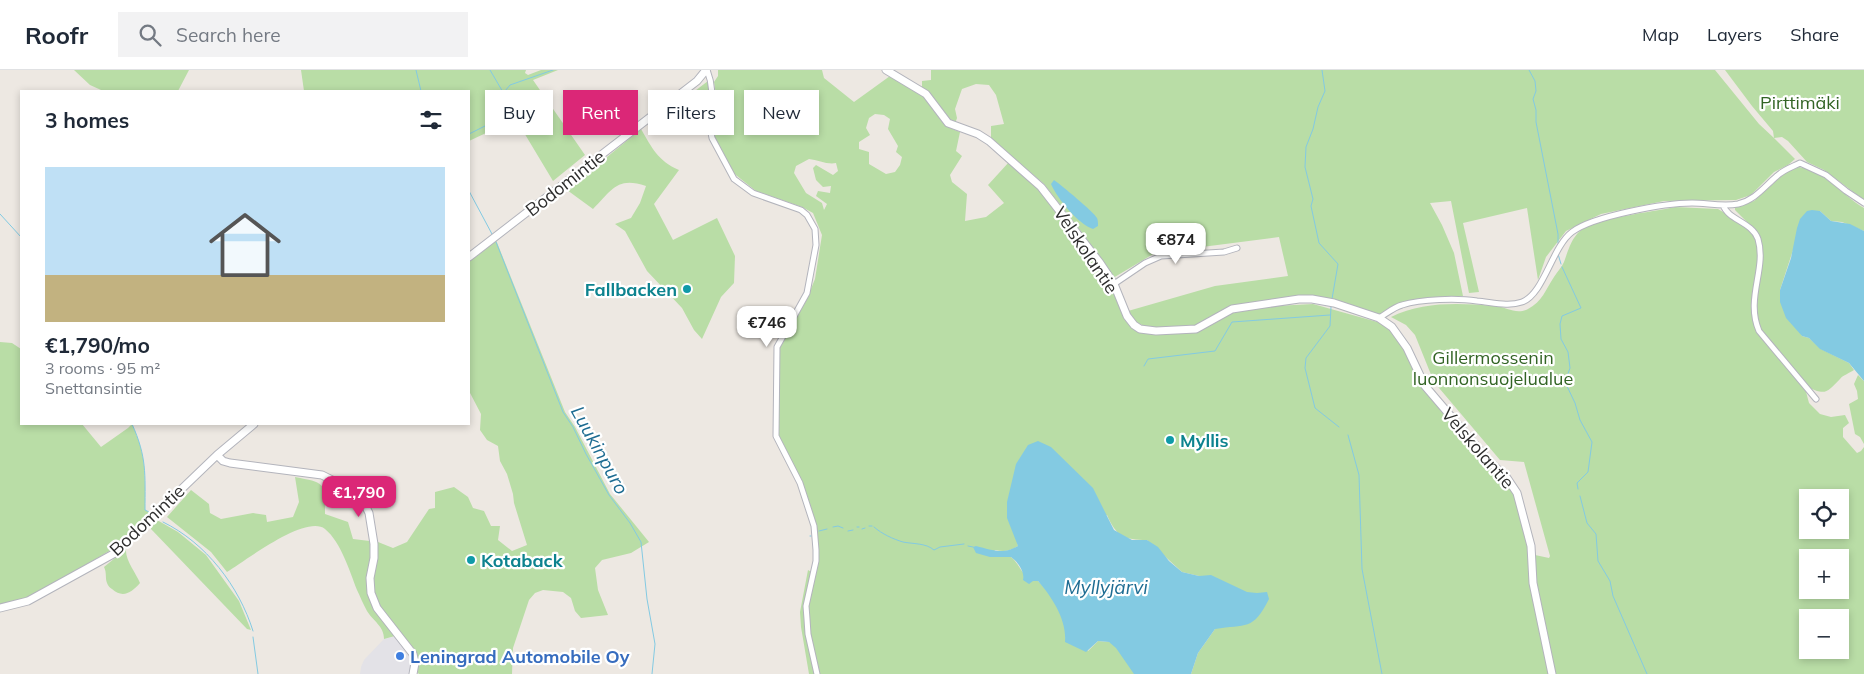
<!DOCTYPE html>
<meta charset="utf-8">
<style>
body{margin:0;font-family:Mulish,sans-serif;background:#f2f2f3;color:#1f2937;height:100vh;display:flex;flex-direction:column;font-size:19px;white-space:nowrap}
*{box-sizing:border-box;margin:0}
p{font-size:16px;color:#747a83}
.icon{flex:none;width:28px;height:28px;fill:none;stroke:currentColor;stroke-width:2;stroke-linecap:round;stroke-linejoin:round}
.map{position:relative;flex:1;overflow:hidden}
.drawer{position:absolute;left:20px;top:20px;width:450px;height:335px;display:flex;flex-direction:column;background:#fff;border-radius:0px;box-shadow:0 2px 8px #0003}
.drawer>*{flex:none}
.hud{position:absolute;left:485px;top:20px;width:475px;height:45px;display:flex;gap:10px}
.controls{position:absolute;left:1799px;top:419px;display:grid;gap:10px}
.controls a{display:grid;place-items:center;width:50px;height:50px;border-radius:0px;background:#fff;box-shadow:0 2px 8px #0003;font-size:25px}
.price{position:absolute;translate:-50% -42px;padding:0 11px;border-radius:10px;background:#fff;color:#222;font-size:16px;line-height:32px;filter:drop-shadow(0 1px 2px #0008)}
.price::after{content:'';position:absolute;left:50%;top:30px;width:15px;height:11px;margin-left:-8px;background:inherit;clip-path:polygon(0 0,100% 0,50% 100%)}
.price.selected{background:#db2777;color:#fff}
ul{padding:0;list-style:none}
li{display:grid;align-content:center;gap:10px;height:265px;padding:0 25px}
li span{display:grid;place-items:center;height:155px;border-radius:0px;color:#555}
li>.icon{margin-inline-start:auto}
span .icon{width:90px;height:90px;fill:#fffc;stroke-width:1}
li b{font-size:21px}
h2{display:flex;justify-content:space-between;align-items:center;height:60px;padding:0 25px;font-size:21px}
.tag{padding:0 18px;border-radius:0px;background:#fff;box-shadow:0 2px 8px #0003;font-size:18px;line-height:45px}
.tag.selected{background:#db2777;color:#fff}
header{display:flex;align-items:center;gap:30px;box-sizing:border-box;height:70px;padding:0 25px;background:#fff;border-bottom:1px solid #e0e1e3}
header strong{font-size:24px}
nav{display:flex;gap:28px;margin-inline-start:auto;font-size:18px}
.search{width:350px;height:45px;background:#f2f2f3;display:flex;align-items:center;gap:12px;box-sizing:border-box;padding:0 18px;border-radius:0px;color:#747a83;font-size:19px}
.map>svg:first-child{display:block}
.industrial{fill:#e3e2e7}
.green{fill:#b9dda6;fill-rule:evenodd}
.water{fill:#83cae2}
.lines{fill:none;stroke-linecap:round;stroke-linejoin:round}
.stream{stroke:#83cae2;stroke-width:1}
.street-casing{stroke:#b3b4bc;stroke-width:7}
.secondary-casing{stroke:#b3b4bc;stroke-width:9}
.street{stroke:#fff;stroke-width:5}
.secondary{stroke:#fff;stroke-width:7}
.culture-dot{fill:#0f9aa8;stroke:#fff;stroke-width:2}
.shop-dot{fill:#3f7fe0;stroke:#fff;stroke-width:2}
.labels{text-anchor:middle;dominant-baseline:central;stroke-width:4.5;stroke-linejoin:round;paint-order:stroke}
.park-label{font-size:18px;fill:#326424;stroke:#fff}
.street-label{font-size:18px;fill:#2e2e2e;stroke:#fff}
.culture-label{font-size:18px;font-weight:bold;fill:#0d838f;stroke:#fff;text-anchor:start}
.shop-label{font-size:18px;font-weight:bold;fill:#366cbe;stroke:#fff;text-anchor:start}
.water-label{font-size:19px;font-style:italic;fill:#1e6c92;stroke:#fff}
</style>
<header>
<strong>Roofr</strong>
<div class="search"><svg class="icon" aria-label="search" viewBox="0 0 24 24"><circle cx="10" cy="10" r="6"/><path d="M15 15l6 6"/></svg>Search here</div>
<nav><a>Map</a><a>Layers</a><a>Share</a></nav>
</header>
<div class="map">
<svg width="1864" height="604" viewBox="0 0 1864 604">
<rect width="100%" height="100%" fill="#ede8e2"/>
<path class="industrial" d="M 396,566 L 412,589 L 410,604 L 360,604 L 361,597 L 364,590 L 384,569 Z"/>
<path class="green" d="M 74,0 L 189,0 L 178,21 L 101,20 L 90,15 Z
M 301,0 L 526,0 L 525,3 L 528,5 L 541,0 L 558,0 L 533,10 L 585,85 L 553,111 L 514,46 L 486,63 L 469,71 L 469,21 L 304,21 Z
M 718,0 L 822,0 L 824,8 L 854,32 L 890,6 C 901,12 915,18 924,27 C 938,40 938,55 960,62 L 956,81 L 962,86 L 950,105 L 952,112 L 967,124 L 965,151 L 986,147 L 1004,133 L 988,115 L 1009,92 L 1032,113 L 1049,131 L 1086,177 L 1111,215 L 1125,250 L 1132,258 L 1139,261 L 1152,264 L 1203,259 L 1233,242 L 1275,236 L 1313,234 L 1381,253 L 1390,259 L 1405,279 L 1420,312 L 1505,410 L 1515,424 L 1527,467 L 1549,604 L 1191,604 L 1198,583 L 1215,559 L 1199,506 L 1182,502 L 1147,470 C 1124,470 1116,466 1107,445 L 1017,471 L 1018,476 C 1010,481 1004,482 995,480 L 990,487 L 1011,487 C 1021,495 1023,511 1038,511 L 1050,524 L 1088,581 L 1098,571 L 1109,572 L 1120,575 L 1136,604 L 809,604 L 801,557 L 800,542 L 808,500 L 813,503 L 816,486 L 809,437 L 777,368 L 777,283 L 782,270 L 806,231 L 815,209 L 822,165 L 813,143 L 802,137 L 756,121 L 732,102 L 713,65 L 716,25 L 714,12 L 718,6 ZM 875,44 L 884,45 L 890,49 L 888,59 L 898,76 L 896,82 L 902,87 L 900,95 L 895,102 L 886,104 L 869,94 L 869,82 L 859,79 L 859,72 L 870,65 L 866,58 L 869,48 ZM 809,89 C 818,90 828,95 836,93 L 838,101 L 833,105 L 816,95 L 813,98 L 816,110 L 823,117 L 831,116 L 830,123 L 818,121 L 816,126 L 827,134 L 824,140 L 822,133 L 806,123 L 794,103 L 796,96 Z
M 931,0 L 1715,0 L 1759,54 L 1774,68 L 1773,61 L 1752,36 L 1725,0 L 1864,0 L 1864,130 L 1824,100 L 1807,92 L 1788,71 L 1782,67 L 1774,68 L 1795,89 L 1788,95 L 1774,102 L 1751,125 L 1736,130 L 1664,131 L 1601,144 L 1566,161 L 1546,187 L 1538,210 L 1527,138 L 1463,153 L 1479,222 L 1469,223 L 1451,131 L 1430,133 L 1442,155 L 1454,183 L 1463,226 L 1427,228 L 1408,231 L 1381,245 L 1335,230 L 1298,226 L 1237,235 L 1222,240 L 1201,254 L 1188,257 L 1147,257 L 1135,252 L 1128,241 L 1215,216 L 1288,206 L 1279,167 L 1155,183 L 1113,208 L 1083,164 L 1044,114 L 991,68 L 991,56 L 1004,54 L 996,25 L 989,15 L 976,14 L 962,19 L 955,39 L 957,48 L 955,54 C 941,45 935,27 922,17 L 922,11 L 931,10 Z
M 708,11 L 710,24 L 707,64 L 687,27 Z
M 641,59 C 652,78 658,91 679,100 L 654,134 L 673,170 L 717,148 L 735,186 L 734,213 L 721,227 L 702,269 L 694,260 L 682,238 L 647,201 L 625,161 L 615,154 L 631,148 L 640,133 L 646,116 C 617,106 612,120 593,139 L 567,120 Z
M 1799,97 C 1825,101 1842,125 1864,138 L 1864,161 L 1842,152 L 1831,151 L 1820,141 L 1794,177 L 1780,220 L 1802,266 L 1809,268 L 1821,279 L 1849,293 L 1854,300 C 1850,303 1843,305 1840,309 C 1827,322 1826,326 1808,317 L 1761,261 L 1756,240 L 1760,171 L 1750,155 L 1735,140 L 1735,136 L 1754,131 L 1785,103 Z
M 1675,137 L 1718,139 L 1748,157 L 1753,164 L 1757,172 L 1758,191 L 1754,252 L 1805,318 L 1809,333 L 1820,344 L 1831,347 L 1845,345 L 1849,353 L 1843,358 L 1843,367 L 1857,383 L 1861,381 L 1864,377 L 1864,604 L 1554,604 L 1535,511 L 1535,485 L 1549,488 L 1550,486 L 1524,392 L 1500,390 L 1434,312 L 1415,265 L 1406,255 L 1391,247 C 1423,231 1460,233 1495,236 C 1507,237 1516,245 1528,239 C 1542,232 1546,219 1554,207 C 1557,202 1562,197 1564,192 C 1568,181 1571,169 1580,161 C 1595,148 1653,142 1675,137 ZM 1808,428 L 1840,428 L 1840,460 L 1808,460 ZM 1808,488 L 1840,488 L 1840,520 L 1808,520 ZM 1808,548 L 1840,548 L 1840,580 L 1808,580 Z
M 496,170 L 565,342 L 575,357 L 610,424 L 649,472 L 631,483 L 602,490 L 595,498 L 598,520 L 608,545 L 581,548 L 575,541 L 571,528 L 563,522 L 543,520 L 535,523 L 529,530 L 513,578 L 512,604 L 419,604 L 417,602 L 417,590 L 402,564 L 384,569 C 384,556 373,551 367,541 C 363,534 360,526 357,520 C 350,502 341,472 325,459 C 306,444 245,491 227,502 L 211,482 L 167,447 L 191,420 L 209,434 L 210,443 L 221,449 L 253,443 L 266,445 L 267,452 L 293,447 L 299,432 L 295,407 C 326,413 325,412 325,444 L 348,452 L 353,469 L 378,472 L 393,478 L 407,472 L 429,439 L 435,438 L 435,422 L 454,417 L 468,427 L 473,438 L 484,441 L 491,456 L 500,456 L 498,470 L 512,481 L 527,475 L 514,433 L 513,424 L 507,404 L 500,391 L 498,376 L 487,370 L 480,360 L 481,344 L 469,321 L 469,190 Z
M 0,272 L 12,273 L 21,279 L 21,354 L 82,354 L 101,377 L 128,358 L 132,354 C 147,387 145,404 145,440 L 151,443 L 111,480 L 36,524 L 16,532 L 0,535 Z
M 1858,305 L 1864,311 L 1864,374 L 1860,367 L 1855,364 L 1849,334 L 1858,329 L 1857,321 L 1854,314 Z
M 157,450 L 178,462 L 206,485 L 239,531 L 251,560 L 247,559 L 151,459 L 151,456 Z
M 126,479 C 125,490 136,503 140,513 C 132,522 123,529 112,519 C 110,518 108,516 107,513 C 105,508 107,503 104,497 Z"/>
<path class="water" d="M 1054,110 C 1061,115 1094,142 1097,148 C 1098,150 1098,153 1098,156 L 1093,159 C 1078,154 1057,128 1051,114 Z
M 1812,140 L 1820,141 L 1831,151 L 1850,154 L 1864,161 L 1864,311 L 1849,293 L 1820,279 L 1809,268 L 1802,266 L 1786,248 L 1780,232 L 1780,220 L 1791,188 L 1797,158 L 1800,149 L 1807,141 Z
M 1038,371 L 1051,377 L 1093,418 L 1114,460 L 1132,470 L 1147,470 L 1158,477 L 1169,491 L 1182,502 L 1199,506 L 1211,505 L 1247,522 L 1257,523 L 1267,522 L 1269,529 C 1253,561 1246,554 1215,559 L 1198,583 L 1191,604 L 1134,604 L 1116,578 L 1109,572 L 1098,571 L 1086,582 L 1065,572 C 1067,550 1052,527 1038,511 L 1033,511 L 1029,514 L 1023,510 C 1025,502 1018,492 1011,487 L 990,487 L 976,483 L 973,477 L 976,476 C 993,480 1002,485 1018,476 L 1007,448 L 1007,432 L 1016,394 L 1028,375 Z"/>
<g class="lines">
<path class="stream" d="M 416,0 L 421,21
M 490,0 L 524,58
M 1322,0 L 1325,21 L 1318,37 L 1313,59 L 1306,77 L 1305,97 L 1313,129 L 1311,136 L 1319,173 L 1338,194 L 1332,229
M 1529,0 L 1535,11 L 1536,21 L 1533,29 L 1536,40 L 1536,52 L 1558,164 L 1558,173
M 505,21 L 510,15 L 553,0
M 469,64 L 513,42
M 469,121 L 492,164
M 0,144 L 21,167
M 496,172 L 563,342 L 573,357 L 586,384 L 609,425 L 630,453 L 641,472 L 647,529 L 655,574 L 652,604
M 1558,184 L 1561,194
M 1562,197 L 1581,238 L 1562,246 L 1560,254 L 1561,269 L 1568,282 L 1570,298 L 1565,312 L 1575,333 L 1580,350 L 1592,372 L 1588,402 L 1577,413 L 1578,419
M 1331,237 L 1330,256 L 1306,288 L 1305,298 L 1315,338 L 1339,357
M 1144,296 L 1148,289 L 1215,281 L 1232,252 L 1330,245
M 132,354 C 147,387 145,404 145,440 L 151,443
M 1348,365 L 1359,405 L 1362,499 L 1382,604
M 1580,426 L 1587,453 L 1596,464 L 1598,491 L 1610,511 L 1613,526 L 1647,604
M 163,452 C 206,473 239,516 253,561
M 869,456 L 872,456
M 833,457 L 838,456 L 843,458
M 857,457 L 859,457
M 874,457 C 882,464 893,469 903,472 C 913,474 926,473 934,480 L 940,477 L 964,474
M 862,459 L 865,458
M 819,461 L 827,459
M 848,461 L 853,460
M 810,466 L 811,466
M 968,476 L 973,477
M 253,567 L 258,604"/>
<defs>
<path id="street" d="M 707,0 C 718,27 706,44 712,68 L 734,109 L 753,123 L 801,140 L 807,145 L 815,159 L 816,175 L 807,223 L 777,277 L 776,366 L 800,413 L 814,456 L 816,480 L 816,491 L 806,536 L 807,549 L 808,564 L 817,604
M 1723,135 C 1728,150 1752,152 1758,169 C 1767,199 1745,228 1759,261 L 1816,329
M 1114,214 L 1145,193 L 1161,186 L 1224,182 L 1237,178
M 1379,248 C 1386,244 1394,237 1402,235 C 1421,229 1457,228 1477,231 C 1491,232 1508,237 1522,232 C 1544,224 1552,177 1572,162 C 1593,146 1665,133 1692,133 C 1707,133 1723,137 1738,134 C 1755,130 1764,117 1777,106 C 1783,100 1792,97 1800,93 L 1826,105 L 1846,121 L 1864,133"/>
<path id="secondary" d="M 886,0 L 926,24 L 948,53 L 978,64 L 989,71 L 1041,117 L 1100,193 L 1114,214 L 1127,246 L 1134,255 L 1140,259 L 1156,261 L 1196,259 L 1232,239 L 1299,229 L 1312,229 L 1334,233 L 1379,248 L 1392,257 L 1407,278 L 1425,316 L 1490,392 L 1507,408 L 1517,423 L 1531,476 L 1533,513 L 1552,604
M 469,187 L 697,11 L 706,0
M 217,385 L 223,391 L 230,393 L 322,405 L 340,414 L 363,431 L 369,443 L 374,474 L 374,488 L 370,508 L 371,523 L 377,538 L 413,584 L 415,593 L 413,604
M 0,538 L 28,531 L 115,483 L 217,385 L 254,354"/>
</defs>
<use href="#street" class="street-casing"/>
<use href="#secondary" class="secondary-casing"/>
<use href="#street" class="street"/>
<use href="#secondary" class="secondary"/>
</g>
<g class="culture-dot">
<circle cx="687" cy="219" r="5"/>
<circle cx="1170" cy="370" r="5"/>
<circle cx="471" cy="490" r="5"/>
</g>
<circle class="shop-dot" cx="400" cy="586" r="5"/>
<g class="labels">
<g class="park-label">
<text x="1800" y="32">Pirttimäki</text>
<text x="1493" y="287">Gillermossenin<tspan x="1493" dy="21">luonnonsuojelualue</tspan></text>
</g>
<g class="street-label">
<text transform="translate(565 113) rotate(-38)">Bodomintie</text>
<text transform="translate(1086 180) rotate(56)">Velskolantie</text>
<text transform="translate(1478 378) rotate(49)">Velskolantie</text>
<text transform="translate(147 450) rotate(-43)">Bodomintie</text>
</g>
<g class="culture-label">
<text x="677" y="219" text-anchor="end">Fallbacken</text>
<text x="1180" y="370">Myllis</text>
<text x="481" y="490">Kotaback</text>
</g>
<g class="shop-label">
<text x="410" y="586">Leningrad Automobile Oy</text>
</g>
<g class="water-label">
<text transform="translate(600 380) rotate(61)">Luukinpuro</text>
<text x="1106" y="517">Myllyjärvi</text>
</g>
</g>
</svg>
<div class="controls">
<a><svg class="icon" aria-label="locate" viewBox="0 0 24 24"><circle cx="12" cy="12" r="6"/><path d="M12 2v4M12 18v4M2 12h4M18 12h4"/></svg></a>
<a>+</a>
<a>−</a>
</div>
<b class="price" style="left:1176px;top:195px">€874</b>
<b class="price" style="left:767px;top:278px">€746</b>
<b class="price selected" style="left:359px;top:448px">€1,790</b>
<div class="hud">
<a class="tag">Buy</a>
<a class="tag selected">Rent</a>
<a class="tag">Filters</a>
<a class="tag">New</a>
</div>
<section class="drawer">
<h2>3 homes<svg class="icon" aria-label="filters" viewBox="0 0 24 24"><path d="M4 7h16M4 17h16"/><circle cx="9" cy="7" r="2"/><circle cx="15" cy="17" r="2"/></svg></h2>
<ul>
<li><span style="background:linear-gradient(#bfe0f5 70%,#c2b280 0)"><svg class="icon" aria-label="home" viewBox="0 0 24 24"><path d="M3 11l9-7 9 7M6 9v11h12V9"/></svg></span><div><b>€1,790/mo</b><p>3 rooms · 95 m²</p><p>Snettansintie</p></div></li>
</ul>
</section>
</div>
